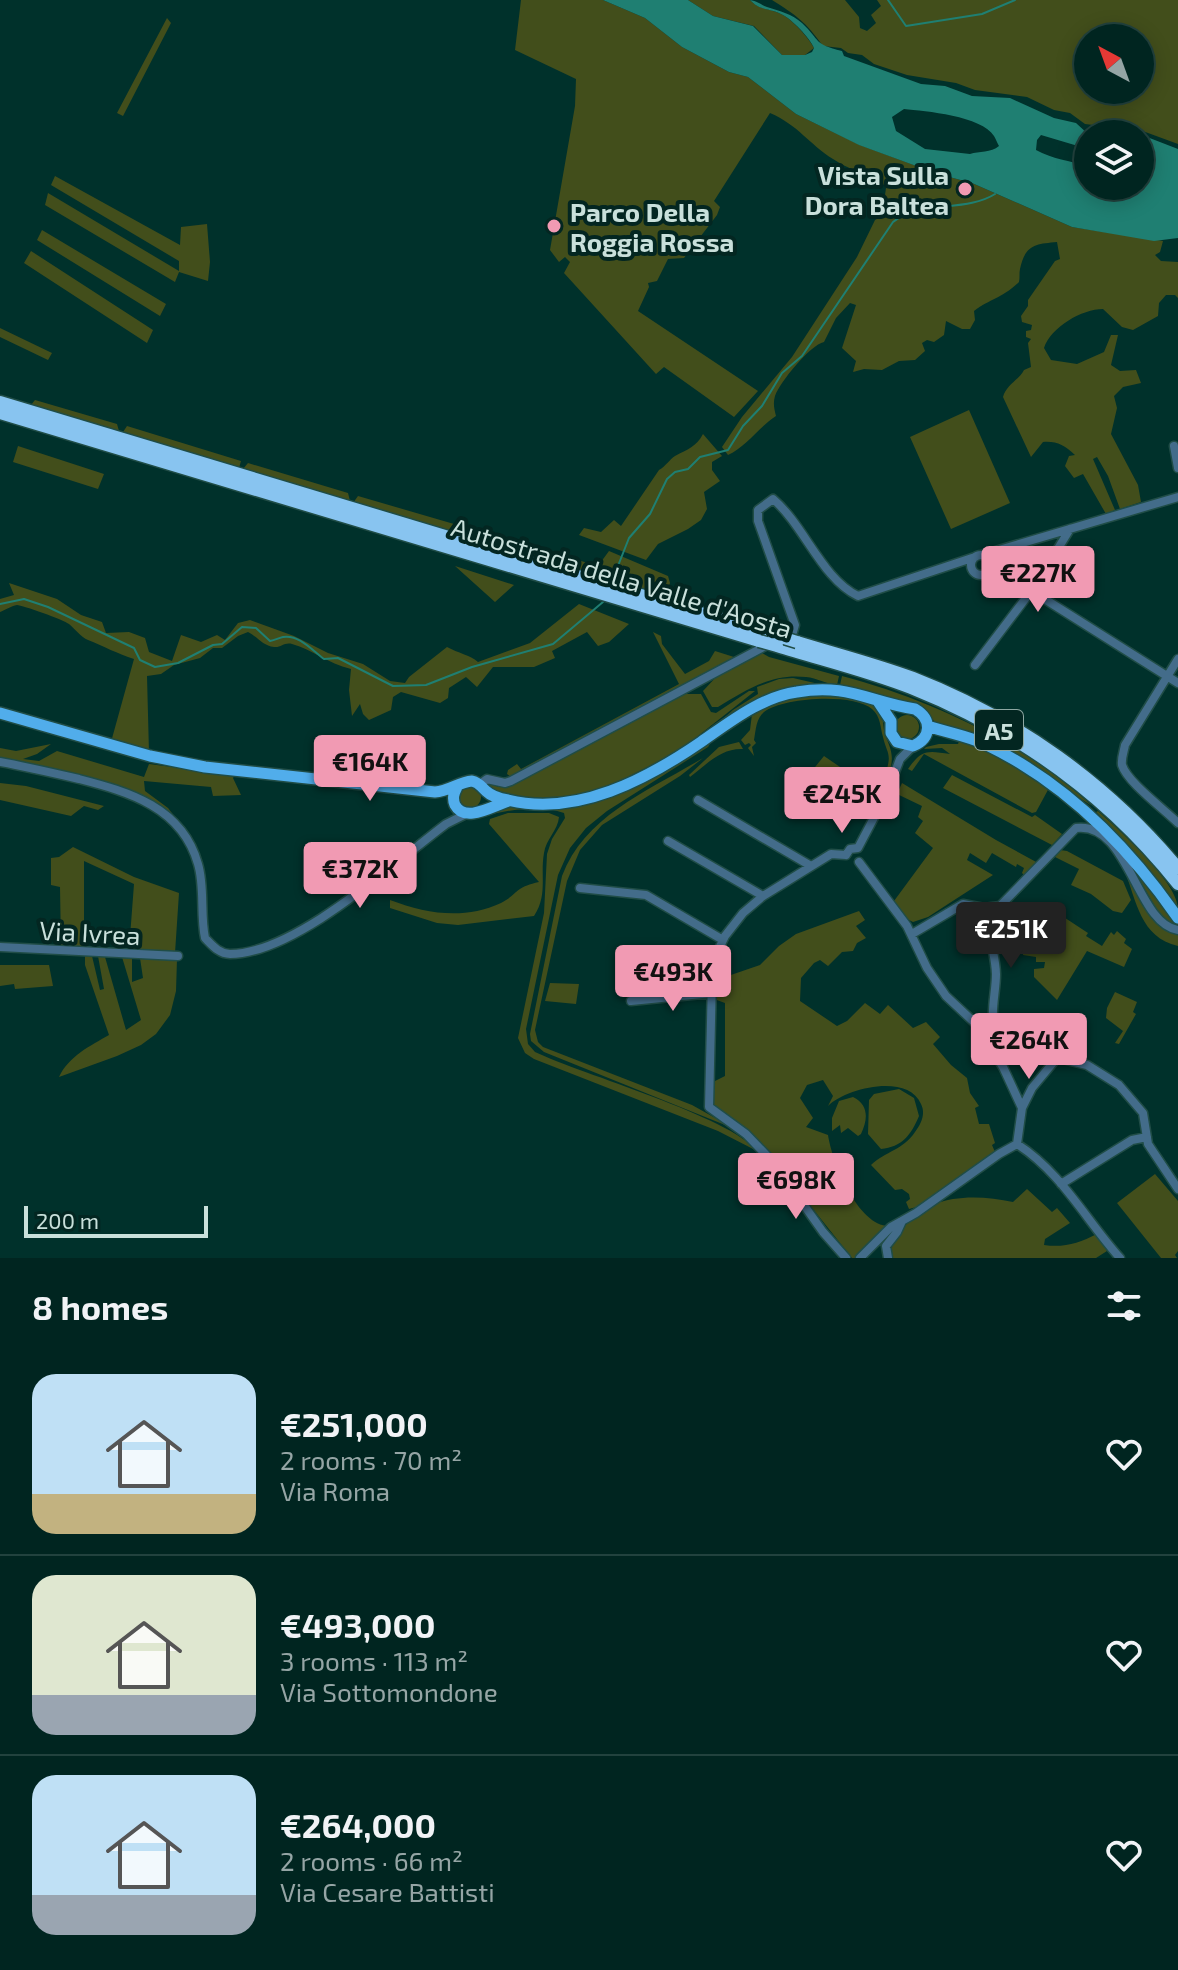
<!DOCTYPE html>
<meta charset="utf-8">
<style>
body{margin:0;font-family:"Exo 2",sans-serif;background:#0a2d29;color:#f1f3f6;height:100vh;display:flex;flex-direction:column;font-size:30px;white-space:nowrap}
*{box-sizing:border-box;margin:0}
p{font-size:26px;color:#95a5a5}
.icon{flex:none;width:44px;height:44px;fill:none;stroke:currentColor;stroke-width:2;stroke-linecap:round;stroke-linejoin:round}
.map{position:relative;height:1258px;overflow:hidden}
.side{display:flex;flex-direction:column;background:#002520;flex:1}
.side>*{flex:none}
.needle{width:52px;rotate:319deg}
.fabs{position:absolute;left:1074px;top:24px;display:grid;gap:16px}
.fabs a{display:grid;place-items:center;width:80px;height:80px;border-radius:50%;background:#002520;box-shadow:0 4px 20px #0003,0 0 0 2px #22423e;font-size:40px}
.scale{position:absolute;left:24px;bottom:20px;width:184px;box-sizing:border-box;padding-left:8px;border:4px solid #c9e0db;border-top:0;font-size:22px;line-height:28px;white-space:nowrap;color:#c9e0db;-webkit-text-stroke:6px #032621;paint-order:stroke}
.price{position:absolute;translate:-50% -68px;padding:0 18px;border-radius:8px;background:#f19ab3;color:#111;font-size:26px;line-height:52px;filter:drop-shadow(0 2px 4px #0008)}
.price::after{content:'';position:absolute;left:50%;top:48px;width:24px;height:18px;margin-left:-12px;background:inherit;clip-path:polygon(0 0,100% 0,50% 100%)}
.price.current{background:#222;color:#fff}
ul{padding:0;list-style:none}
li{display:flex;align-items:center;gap:24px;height:200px;padding:0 32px}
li+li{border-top:2px solid #22423e}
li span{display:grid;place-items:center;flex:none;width:224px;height:160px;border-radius:24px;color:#555}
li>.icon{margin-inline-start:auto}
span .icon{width:96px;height:96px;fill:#fffc;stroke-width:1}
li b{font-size:34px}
h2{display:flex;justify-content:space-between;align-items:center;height:96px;padding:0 32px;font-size:34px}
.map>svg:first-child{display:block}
.green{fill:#424e1b;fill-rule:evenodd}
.water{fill:#1f7f72;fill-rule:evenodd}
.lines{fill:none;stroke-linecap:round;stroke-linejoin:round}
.stream{stroke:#1f7f72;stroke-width:2}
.minor-casing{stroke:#204d47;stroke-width:11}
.major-casing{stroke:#204d47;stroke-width:14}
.highway-casing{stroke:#204d47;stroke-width:15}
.minor{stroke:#436c8a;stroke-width:8}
.major{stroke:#51adeb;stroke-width:11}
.highway{stroke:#88c4f0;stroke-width:12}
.highway-bridge-casing{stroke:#204d47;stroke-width:15;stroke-linecap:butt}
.highway-bridge{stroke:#88c4f0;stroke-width:12}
.poi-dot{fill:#f19ab3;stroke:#032621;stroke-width:3}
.labels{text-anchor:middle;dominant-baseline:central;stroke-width:8;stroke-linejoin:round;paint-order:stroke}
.shield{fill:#032621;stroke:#8ea8a3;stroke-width:2}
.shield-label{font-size:24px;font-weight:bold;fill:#c9e0db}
.poi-label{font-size:26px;font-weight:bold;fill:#c9e0db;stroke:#032621;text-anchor:end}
.street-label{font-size:26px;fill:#c9e0db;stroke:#032621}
</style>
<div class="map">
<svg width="1178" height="1258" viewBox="0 0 1178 1258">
<rect width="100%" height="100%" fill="#00312b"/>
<path class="green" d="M 521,0 L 603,0 L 645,18 L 682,47 L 729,72 L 748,77 L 796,114 L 860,145 L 938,174 L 972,183 L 1072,227 L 1163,241 L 1160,252 L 1155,255 L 1161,261 L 1178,262 L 1178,298 L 1175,295 L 1166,295 L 1159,303 L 1158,316 L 1133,330 L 1122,327 L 1103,309 C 1082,309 1051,327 1044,348 L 1051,360 L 1077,364 L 1104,352 L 1111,335 L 1118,335 L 1111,365 L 1120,371 L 1136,370 L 1141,383 L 1123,387 L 1114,396 L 1117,408 L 1111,434 L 1138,485 L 1141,502 L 1120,509 L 1108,476 L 1097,457 L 1093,459 L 1115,510 L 1106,514 L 1083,474 L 1074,478 L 1065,466 L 1069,456 L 1075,455 C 1064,445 1057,441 1043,442 L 1031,457 L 1003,397 C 1006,385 1019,380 1024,370 L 1031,367 L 1028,343 L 1031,339 L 1026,337 L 1026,331 L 1031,330 L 1032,325 L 1022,322 L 1021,316 L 1028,306 L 1028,300 L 1055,261 L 1060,259 L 1057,242 C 1035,244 1025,245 1020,269 C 1019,273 1020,278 1019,282 C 1001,299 991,298 974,311 L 975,320 L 970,329 L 962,329 L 946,321 L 944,335 L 934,342 L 927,340 L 922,343 L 925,351 L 915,360 L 899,361 L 882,370 L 864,369 L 853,372 L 856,361 L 842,348 L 856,305 L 850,303 L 836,318 L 824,342 C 810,345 780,382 775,396 C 773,403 774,408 776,416 C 759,427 746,447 728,455 L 722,447 L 742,417 L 792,357 L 857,257 L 875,220 L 882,216 L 886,188 L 881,181 C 865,174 848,169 833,159 C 809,144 798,125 770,113 L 714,201 L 720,207 L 717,215 L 684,258 L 668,259 L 657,281 L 648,283 L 649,287 L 638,311 L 758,391 L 734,417 L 664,367 L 656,374 L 564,273 L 570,262 L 565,257 L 559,262 L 550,250 L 575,106 L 576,79 L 515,50 Z
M 688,0 L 750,0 C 759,10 771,9 781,14 C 791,18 809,38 814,48 L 805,55 L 782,55 L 754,26 L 713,16 Z
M 772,0 L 845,0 L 859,17 L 860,28 L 867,31 L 876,23 L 871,15 L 881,6 L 877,0 L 1178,0 L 1178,144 L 1118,122 L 1101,126 L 1085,124 L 1070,113 L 1054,110 L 1027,97 L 975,90 L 956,83 L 907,75 L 874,64 L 862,55 L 848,53 L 841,48 L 823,46 C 806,22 796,15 772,0 ZM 1088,38 L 1140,38 L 1140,90 L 1088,90 Z
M 167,18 L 171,23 L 123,116 L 117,113 Z
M 55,176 L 180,245 L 181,227 L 207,224 L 210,262 L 208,281 L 179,272 L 175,282 L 45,205 L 48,193 L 179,271 L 179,261 L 51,185 Z
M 42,230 L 166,304 L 160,316 L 37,240 Z
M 31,251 L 153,330 L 147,343 L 24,263 Z
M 0,328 L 52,353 L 48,360 L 0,337 Z
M 35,400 L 117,424 L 119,431 L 31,405 Z
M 969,410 L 1010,503 L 951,529 L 910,437 Z
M 127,426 L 241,461 L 239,468 L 123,432 Z
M 703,434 L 722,456 L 712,462 L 712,470 L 720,481 L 704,492 L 707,509 L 701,520 L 688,529 L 658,544 L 646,560 L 579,535 L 584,528 L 601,532 L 614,520 L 621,526 L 659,470 C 666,466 669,460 675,456 C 688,449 696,447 703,434 Z
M 18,446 L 104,474 L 98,489 L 13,462 Z
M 248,463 L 348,493 L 350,501 L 243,469 Z
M 358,496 L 454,524 L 454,533 L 353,503 Z
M 464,527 L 552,553 L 552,563 L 460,535 Z
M 609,551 L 668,576 L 670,583 L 666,596 L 614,581 L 618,572 L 614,570 L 608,579 L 557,563 L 561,555 L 598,566 Z
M 455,566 L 514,585 L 495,602 Z
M 9,583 L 57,599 L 81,615 L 102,622 L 106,633 L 129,632 L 145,638 L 149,652 L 172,661 L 181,635 L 201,642 L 217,635 L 225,640 L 238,623 L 250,620 L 294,636 L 328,653 L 363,664 L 390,681 L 405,683 L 409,677 L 447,647 C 458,653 470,655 478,662 L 530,643 L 579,604 L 629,624 L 609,642 L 598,646 L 587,632 L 552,651 L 555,658 L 534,667 L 493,667 L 477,687 L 466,677 L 449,688 L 448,698 L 440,703 L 401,692 L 393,697 L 391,710 L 369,720 L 363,714 L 360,704 L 352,716 L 349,690 L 351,669 C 327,663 313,650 292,644 C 284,642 281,648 274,647 C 263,646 258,637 248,632 L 238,636 L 222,648 L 213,648 L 200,658 L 174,665 L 161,674 L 147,676 L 149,753 L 111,742 L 134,659 C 118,654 103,646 88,640 C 81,637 75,629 69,624 C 64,620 22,605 17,605 C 11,606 5,610 0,612 L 0,599 L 14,595 Z
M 653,632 L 661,636 L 662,644 L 685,674 L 709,661 L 715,651 L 734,657 L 511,777 L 507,774 L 508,770 L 517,764 L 521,769 L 679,684 Z
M 762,653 L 769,657 L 839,676 L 837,685 C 826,684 817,678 806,677 C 772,673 746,690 718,707 L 712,707 L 703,691 L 717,676 Z
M 842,676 C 929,699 1027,744 1092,806 L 984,737 L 937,724 L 923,710 L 869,691 L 840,685 Z
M 793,678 L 819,684 C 775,689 748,708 710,730 L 733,710 L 758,694 L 757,687 L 779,679 Z
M 749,691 L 755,691 L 679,751 L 608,787 L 574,797 L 529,800 L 505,798 L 485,784 L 490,782 L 498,787 L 512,785 L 684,694 L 701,694 L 711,712 L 716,713 Z
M 831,695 C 847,697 876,698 882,717 C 884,724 883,730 886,737 C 892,752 894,757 889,774 L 886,772 C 892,753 887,754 883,737 C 880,727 881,717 872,709 C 854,693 783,697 764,712 C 756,719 756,729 754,740 L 756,743 L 752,747 L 754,756 L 748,748 L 751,745 L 749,743 L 745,745 L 741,740 L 750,730 L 752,714 C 777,698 802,696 831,695 Z
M895 727a12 12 0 1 1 24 0a12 12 0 1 1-24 0Z
M 960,739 L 985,748 L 1049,788 L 1036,812 L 1032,813 L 924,754 L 912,771 L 908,769 C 922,748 929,751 950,754 L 942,748 L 924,749 L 926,747 L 939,744 L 958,744 Z
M 739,742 L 743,749 C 721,748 707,764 690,777 L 689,775 L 719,747 Z
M 51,744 L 37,754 L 23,759 L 39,761 L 57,751 L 144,777 L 149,764 L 235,775 L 233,778 L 241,795 L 213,796 L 211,787 L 144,781 L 145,791 L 168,808 L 178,821 C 141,783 52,767 0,759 L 0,748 L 16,751 Z
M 710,744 L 708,747 L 607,811 L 586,828 L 570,848 L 558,875 L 526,1029 L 528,1044 L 535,1052 C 581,1074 731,1117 757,1151 L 718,1131 L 534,1059 L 525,1053 L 518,1038 L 544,913 L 547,854 L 552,839 L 565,818 L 564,813 C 540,804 508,810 485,816 L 501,807 L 533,809 L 596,802 L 660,774 Z
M 824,756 L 881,795 L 872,812 L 811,772 Z
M 703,758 L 680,776 L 602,825 L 580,850 L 567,881 L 535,1030 L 538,1042 L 543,1047 L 692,1105 L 735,1129 L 544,1052 L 531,1041 L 530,1034 L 562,876 C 585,815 650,790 703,758 Z
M 952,775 L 1032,817 L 1035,815 L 1062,834 L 1052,845 L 943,788 Z
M 0,783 L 26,786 L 104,806 L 98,810 L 84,806 L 71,816 L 0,800 Z
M 902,783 L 996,840 L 1038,863 L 1025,876 L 1022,873 L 1024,868 L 1017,864 L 1016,867 L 992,853 L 986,863 L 970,853 L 967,860 L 993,875 L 928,917 L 913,922 L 905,918 L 894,901 L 933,848 L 915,833 L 923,821 L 918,817 L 922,806 L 897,794 Z
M459 797a11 11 0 1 1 22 0a11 11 0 1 1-22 0Z
M 1098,811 C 1119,830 1178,882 1178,909 L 1136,854 L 1096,812 Z
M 508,813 L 549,813 L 559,817 C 558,830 546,839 544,853 C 540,876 548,895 534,916 L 458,925 L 437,923 L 390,908 L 390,900 C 427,914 464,920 501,903 C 518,894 515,887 539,882 L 489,824 L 490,819 Z
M 73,847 L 134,877 L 179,893 L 175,953 L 129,950 L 134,884 L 84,861 L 84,947 L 61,946 L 60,887 L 51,885 L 51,858 L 59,857 Z
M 1060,850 L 1067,851 L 1123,881 L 1131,900 L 1122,913 L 1113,911 L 1091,894 L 1071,885 L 1079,869 L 1055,857 Z
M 1128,860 L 1145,878 L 1178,927 L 1164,922 Z
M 1124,869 C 1137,893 1149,928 1178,934 L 1178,946 C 1140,937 1137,902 1124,869 Z
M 859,911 L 865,920 L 856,926 L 866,938 L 857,943 L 853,951 L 842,952 L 828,966 L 820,960 L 814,963 L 801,978 L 800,1001 L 837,1026 L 847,1021 L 865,1003 L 880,1014 L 888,1005 L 913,1028 L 926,1022 L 940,1037 L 933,1044 L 951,1065 L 967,1078 L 970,1093 L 979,1106 L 975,1108 L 979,1124 L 989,1124 L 995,1143 L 992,1145 L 995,1152 L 924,1205 L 909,1209 L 906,1202 L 910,1199 L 909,1194 L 902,1189 L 895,1190 L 871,1165 C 886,1151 903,1150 915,1132 C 921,1124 926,1114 921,1104 C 908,1073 846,1088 828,1106 L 833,1096 L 823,1080 L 807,1085 L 800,1098 L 813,1118 L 806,1127 L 828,1135 C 832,1162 858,1226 889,1226 L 856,1258 L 852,1258 L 777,1164 L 715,1110 L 712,1102 L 713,1082 L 725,1076 L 725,1003 L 714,999 L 715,976 L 718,974 L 725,977 L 760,965 L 779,946 L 796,934 Z
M 1043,912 L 1052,918 L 1056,912 L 1088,933 L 1086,936 L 1102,946 L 1111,932 L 1114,935 L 1117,931 L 1126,939 L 1124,943 L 1132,949 L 1124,967 L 1087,951 L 1057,1000 L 1034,977 L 1034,969 L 1044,968 L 1045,962 L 1036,962 L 1036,957 L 1023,955 L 1024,942 L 1031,944 L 1033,941 L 1025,936 L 1027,930 L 1031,933 Z
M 85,955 L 92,956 L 100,990 L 104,989 L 98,956 L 105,957 L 126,1030 L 141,1020 L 122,957 L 132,958 L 132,982 L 143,978 L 140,958 L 177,959 L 176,991 L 170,1015 L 156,1034 L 141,1045 L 117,1056 L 59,1077 C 69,1056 90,1046 109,1035 L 85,965 Z
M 0,965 L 49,965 L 53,986 L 15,989 L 14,984 L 0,986 Z
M 550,983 L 579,984 L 576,1004 L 545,1001 Z
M 1115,992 L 1137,1002 L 1133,1012 L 1136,1014 L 1119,1044 L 1115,1043 L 1123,1031 L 1106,1018 L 1107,1008 Z
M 899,1089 L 914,1098 L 919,1116 C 911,1135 902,1147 881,1149 L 868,1134 L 869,1100 L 874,1094 Z
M 853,1097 C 869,1105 868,1119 861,1134 L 858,1136 L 848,1128 L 841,1133 L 840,1125 L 832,1131 L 832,1118 L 839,1101 Z
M 1155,1174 L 1178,1201 L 1178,1251 L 1175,1255 L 1177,1258 L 1161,1258 L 1117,1203 Z
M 1027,1189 L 1052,1212 L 1057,1208 L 1070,1223 L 1045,1239 L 1044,1245 C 1064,1248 1079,1243 1097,1234 L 1107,1251 L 1096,1258 L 891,1258 C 889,1246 896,1239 902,1230 C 927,1193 975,1194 1013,1202 Z"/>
<path class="water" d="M 603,0 L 688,0 L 713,16 L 753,26 L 782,55 L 805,55 L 812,52 L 814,48 C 810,38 791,18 781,14 C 769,8 760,11 750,0 C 758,1 761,5 767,7 C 780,11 792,14 802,23 C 821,41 813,44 842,51 L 844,56 L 921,84 L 945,86 L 972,96 L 1010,98 L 1054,118 L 1076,123 L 1088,134 L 1088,149 L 1041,135 L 1037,140 L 1036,150 C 1052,159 1070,161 1088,166 L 1088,186 L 1140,186 L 1140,176 L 1151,179 L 1140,173 L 1140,134 L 1090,134 L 1116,125 L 1178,149 L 1178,238 L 1154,241 L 1072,227 L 972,183 L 938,174 L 859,145 L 796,114 L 748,77 L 729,72 L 682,47 L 645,18 ZM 904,109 C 925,111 982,116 994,136 C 996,139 997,143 999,146 C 991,153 979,151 970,154 L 925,149 L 896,131 L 892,117 Z"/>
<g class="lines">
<path class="stream" d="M 888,0 L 906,26 L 982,14 L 1015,0
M 612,581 L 629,538 L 650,514 L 667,479 L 675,472 L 688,469 L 700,457 L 728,450 L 743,426 L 762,406 L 782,373 L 802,356 L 893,222 C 918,201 967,212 995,194
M 0,604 L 24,599 L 48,607 L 134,648 L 140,660 L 155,667 L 178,663 L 213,645 L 222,644 L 242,627 L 256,628 L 270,641 C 275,640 279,638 283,637 C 299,634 313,651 324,659 L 338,658 L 393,686 L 426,685 L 472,667 L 553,644 L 603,602"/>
<defs>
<path id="minor" d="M 1174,446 L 1178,468
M971 565a10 10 0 1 1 20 0a10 10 0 1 1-20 0Z
M 982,555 L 1178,497
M 982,575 L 1035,593 L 1178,683
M 781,638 L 793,632 L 795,625 L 758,521 L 758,510 L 773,499 C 804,525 822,579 858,596 L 975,557
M 1178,659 L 1125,745 C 1124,751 1121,758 1122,765 C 1127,782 1164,809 1178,823
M 975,665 L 1035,586 L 1070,529
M 0,762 C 27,767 53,773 79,779 C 129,792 182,807 198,864 C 205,887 200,914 205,938 C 212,945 219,954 230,954 C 295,954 394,863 446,824 L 466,814
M 480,784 L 487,779 L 505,783 L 511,781 L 769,644
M 698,800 L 811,866
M 668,841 L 763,896
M 846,855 L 850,849 L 858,848 L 887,793 L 900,759 L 913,746
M 859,862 L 907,926 L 927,968 L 946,996 L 976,1024 L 1003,1067 L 1022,1108 L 1017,1144
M 580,888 L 646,895 L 723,940
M 912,934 L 963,904 L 984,908 L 1000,906
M 0,947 L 178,956
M 631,1001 L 712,993
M 993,1019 C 992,1004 996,989 996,974 C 995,944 982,936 1000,906 L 1076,828 C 1129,821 1136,924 1178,930
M 993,1019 L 1050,1056 L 1087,1065 L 1119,1085 L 1143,1113 L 1148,1144 L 1178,1189
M 1022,1108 L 1032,1088 L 1057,1058
M 1017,1144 C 1061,1172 1086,1220 1120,1258
M 1061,1184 L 1132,1140 L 1147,1137
M 846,1258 L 823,1232 L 774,1163 L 746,1134 L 709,1107 L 712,979 L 715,957 L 725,936 L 743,913 L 763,896 L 831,854 L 846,855
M 860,1258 L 891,1227 L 916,1213 L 999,1154 L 1017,1144
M 888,1258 L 886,1246 L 897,1232 L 902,1221"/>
<path id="major" d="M 0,713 L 150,756 L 205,767 L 435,792 C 449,791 459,782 472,781 C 480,783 480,786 486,791 C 491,796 502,799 508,800 C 577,817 647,779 701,742 C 730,722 761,697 797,692 C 847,683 869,702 915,709 C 932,719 932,738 913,746 L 897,742 L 891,733 L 891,721 L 877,700
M 928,726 C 948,733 969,736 987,745 C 1067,784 1128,846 1178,918
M 457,787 C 454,793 452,798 455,805 C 465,824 494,805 509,801"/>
<path id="highway" d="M 0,402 L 774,635
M 0,413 L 759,641
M 797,642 C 836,654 875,664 913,678 C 1016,718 1107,783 1178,868
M 777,646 C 822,660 868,671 911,688 C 1016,730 1107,795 1178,884"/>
</defs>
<use href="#minor" class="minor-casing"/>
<use href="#major" class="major-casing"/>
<use href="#highway" class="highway-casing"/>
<use href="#minor" class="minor"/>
<use href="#major" class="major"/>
<use href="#highway" class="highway"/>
<defs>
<path id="highway-bridge" d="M 774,635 L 797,642
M 759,641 L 777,646"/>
</defs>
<use href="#highway-bridge" class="highway-bridge-casing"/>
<use href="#highway-bridge" class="highway-bridge"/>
</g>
<g class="poi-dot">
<circle cx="965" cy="189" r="8"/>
<circle cx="554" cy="226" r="8"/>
</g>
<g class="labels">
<rect class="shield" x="975" y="710" width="48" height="40" rx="6"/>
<g class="shield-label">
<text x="999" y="730">A5</text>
</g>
<g class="poi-label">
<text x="949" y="174">Vista Sulla<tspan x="949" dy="30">Dora Baltea</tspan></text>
<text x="570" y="211" text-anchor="start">Parco Della<tspan x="570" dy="30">Roggia Rossa</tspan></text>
</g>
<g class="street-label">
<text transform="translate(622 577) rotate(17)">Autostrada della Valle d'Aosta</text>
<text transform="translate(90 932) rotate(3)">Via Ivrea</text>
</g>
</g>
</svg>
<div class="fabs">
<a><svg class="needle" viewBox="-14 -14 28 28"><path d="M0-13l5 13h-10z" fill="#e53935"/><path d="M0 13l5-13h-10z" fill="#95a5a5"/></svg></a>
<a><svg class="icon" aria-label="layers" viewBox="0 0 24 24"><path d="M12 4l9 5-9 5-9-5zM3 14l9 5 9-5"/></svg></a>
</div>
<div class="scale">200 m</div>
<b class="price" style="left:1038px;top:614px">€227K</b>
<b class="price" style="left:370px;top:803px">€164K</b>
<b class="price" style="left:842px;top:835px">€245K</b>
<b class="price" style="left:360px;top:910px">€372K</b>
<b class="price current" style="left:1011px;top:970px">€251K</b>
<b class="price" style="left:673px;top:1013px">€493K</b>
<b class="price" style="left:1029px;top:1081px">€264K</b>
<b class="price" style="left:796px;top:1221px">€698K</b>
</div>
<section class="side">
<h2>8 homes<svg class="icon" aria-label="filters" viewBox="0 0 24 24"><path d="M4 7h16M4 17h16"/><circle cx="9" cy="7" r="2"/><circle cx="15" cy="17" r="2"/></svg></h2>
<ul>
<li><span style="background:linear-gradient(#bfe0f5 75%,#c2b280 0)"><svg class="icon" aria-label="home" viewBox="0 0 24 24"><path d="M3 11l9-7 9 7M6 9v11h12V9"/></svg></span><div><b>€251,000</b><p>2 rooms · 70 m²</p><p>Via Roma</p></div><svg class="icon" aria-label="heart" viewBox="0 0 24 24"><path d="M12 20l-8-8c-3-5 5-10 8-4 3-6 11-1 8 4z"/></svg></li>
<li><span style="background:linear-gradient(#dfe7d0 75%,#9aa5b1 0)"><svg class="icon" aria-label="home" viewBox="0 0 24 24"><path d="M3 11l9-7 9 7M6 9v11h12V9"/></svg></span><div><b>€493,000</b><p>3 rooms · 113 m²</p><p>Via Sottomondone</p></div><svg class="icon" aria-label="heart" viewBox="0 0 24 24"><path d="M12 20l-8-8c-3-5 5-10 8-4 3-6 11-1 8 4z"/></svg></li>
<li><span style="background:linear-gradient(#bfe0f5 75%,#9aa5b1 0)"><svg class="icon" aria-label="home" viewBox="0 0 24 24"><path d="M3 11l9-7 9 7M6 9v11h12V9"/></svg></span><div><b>€264,000</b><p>2 rooms · 66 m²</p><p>Via Cesare Battisti</p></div><svg class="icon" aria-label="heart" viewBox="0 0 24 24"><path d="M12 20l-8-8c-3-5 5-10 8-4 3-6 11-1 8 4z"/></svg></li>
</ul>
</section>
